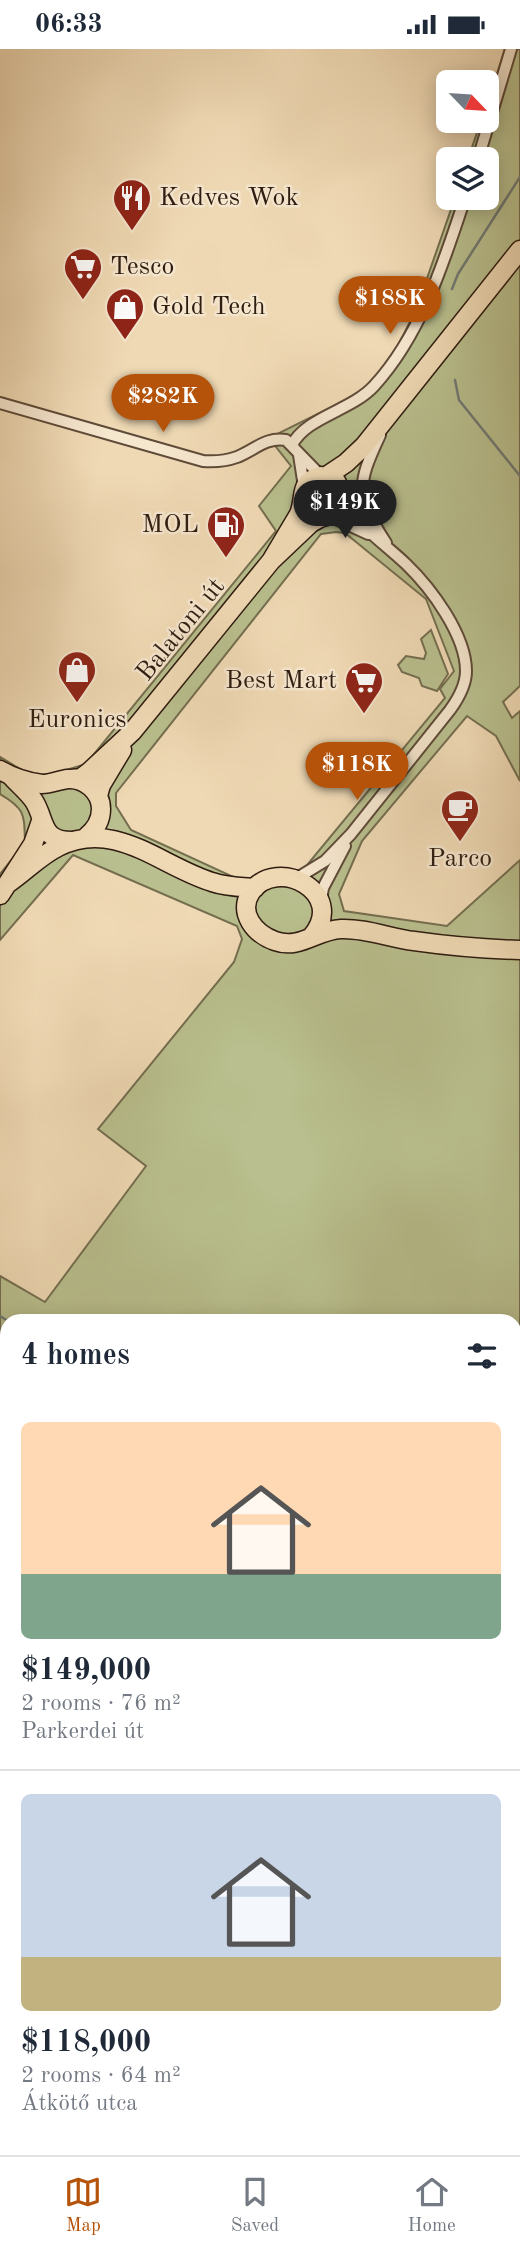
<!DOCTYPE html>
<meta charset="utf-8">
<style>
body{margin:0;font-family:"Old Standard TT",serif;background:#f6f6f7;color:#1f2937;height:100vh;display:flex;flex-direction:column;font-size:26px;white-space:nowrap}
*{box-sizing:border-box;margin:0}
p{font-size:23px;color:#747a83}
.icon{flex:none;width:38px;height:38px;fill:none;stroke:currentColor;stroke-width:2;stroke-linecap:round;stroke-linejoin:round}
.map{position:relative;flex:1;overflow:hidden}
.side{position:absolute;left:0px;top:1265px;width:522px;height:842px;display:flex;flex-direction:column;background:#fff;border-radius:21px 21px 0 0;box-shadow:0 4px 18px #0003}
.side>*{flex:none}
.needle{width:46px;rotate:115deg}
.buttons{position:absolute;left:436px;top:21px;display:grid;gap:14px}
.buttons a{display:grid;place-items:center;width:63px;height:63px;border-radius:10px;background:#fff;box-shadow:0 4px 18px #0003;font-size:35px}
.price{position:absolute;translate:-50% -60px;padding:0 16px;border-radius:24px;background:#b45309;color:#fff;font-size:23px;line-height:46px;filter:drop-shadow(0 2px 4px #0008)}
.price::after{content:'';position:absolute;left:50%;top:42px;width:21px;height:16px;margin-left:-10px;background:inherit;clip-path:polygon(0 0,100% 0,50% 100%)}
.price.active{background:#222;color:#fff}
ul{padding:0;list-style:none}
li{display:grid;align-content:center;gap:14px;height:371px;padding:0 21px}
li+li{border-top:2px solid #e0e1e3}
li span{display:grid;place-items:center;height:217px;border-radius:10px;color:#555}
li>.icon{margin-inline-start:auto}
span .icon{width:126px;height:126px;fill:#fffc;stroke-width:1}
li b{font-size:30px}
h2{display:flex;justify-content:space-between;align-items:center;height:84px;padding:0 21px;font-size:30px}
.status{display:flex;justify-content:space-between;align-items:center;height:49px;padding:0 35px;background:#fff;direction:ltr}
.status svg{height:19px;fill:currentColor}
.menu{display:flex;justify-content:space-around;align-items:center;height:98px;border-top:2px solid #e0e1e3;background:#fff;font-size:19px;color:#747a83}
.menu a{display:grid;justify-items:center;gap:4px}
.menu .active{color:#b45309}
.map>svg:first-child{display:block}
.green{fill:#b9bf8e;stroke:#746e4f;stroke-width:2;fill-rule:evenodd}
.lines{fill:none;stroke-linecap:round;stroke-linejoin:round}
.stream{stroke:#707a74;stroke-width:2.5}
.street-casing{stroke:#5f4b39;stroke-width:14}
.primary-casing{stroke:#2f1c10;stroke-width:21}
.street{stroke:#f5e6ce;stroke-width:10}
.primary{stroke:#efd9b4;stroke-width:18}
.labels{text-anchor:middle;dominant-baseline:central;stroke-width:5;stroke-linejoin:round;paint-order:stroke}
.poi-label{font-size:26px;fill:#2f1c10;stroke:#f5e6ce;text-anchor:start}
.street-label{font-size:26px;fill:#2f1c10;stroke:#f5e6ce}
</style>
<div class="status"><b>06:33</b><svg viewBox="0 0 49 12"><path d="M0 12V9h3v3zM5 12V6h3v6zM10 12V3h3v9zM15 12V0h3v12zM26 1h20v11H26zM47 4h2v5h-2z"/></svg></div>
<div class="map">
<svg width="520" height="2106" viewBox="0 0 520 2106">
<rect width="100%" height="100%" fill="#efd9b4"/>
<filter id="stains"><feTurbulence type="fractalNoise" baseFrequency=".00286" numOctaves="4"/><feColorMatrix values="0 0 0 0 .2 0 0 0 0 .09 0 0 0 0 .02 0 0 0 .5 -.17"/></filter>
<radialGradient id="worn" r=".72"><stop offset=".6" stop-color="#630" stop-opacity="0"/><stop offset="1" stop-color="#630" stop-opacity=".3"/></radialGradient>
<path class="green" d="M 505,0 L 520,0 L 520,637 L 503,653 L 512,669 L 520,662 L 520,732 L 496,687 L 467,667 L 362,792 L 339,845 L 344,862 L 447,877 L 520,811 L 520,1922 L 515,1930 L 514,1272 L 7,1272 L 7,1299 L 0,1294 L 0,1227 L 45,1253 L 146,1117 L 98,1080 L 234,913 L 242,890 L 237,877 L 73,806 L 0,891 L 0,825 L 25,794 C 24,766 26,760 0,745 L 0,708 L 37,730 L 86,715 L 276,482 L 259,457 L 291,417 L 269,389 L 366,341 L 389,314 L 416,261 L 455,149 L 486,149 L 486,110 L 468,110 L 481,72 L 486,72 L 487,56 ZM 336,483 L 345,484 L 426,550 L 454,622 L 440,640 L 445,649 L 303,821 L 261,824 L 244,833 L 131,781 L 116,757 L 116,744 L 321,485 Z
M 431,581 L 448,625 L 437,642 L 422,637 L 419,629 L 402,623 L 398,616 L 406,607 L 424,610 L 426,604 L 421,590 Z
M 7,1316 L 7,1630 L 0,1623 L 0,1323 Z
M 515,1977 L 520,1981 L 520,2077 L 515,2069 Z"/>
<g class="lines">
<path class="stream" d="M 452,240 L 458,225 L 520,128
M 455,331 L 459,351 L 520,427
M 0,1267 L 8,1272
M 514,2056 L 520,2064"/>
<defs>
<path id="street" d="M 478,110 L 511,0
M 0,354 L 203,412 C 215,413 226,412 237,408 C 255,401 265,388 286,391 L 321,427
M 380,386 C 356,437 356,447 386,494
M 292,396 C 306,368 351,362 374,337 C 421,286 444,213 465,149
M 299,406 L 304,438
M 329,467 L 368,485
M 294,831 L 325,812 L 351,785 L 450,661 C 458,650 466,637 466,622 C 466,586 431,539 406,515 C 384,494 357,477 343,449
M 321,852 L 323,839 L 345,797
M 0,1803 L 7,1813
M 0,1916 L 7,1914
M 0,2001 L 7,2003
M 132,2100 L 143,2106
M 196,2100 L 198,2106
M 374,2100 L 385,2106
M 411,2106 L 412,2100"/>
<path id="primary" d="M 325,428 L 346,414 L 364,397 L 520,201
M 0,721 C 12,728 27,733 42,735 C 51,735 59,731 68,730 C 85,729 101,743 101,760 C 101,772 95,781 86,788
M 11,727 C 18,735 28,743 34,752 C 46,771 40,792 72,792
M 71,730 L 81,729 L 89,723 L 132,683 L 154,656 L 271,512 L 299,465 C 306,448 298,432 321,427 L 336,432 L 343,446 L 340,458 L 334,465 L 320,469 L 311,474 L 271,512
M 98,747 L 101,736 L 122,701
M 10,833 C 26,822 41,806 58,798 C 115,769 160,817 212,833 C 226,838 241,838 255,839
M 0,846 L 33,795 L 41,772
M 312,887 C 348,844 277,806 251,843 C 237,864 255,885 275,892 C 300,901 316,881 341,880 C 365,879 390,889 414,892 C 449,897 485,900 520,901"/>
</defs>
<use href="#street" class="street-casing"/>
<use href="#primary" class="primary-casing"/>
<use href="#street" class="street"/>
<use href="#primary" class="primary"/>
</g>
<defs>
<symbol id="restaurant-pin" viewBox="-11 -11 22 30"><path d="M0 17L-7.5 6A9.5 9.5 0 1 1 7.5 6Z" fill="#8f2418" stroke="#f5e6ce"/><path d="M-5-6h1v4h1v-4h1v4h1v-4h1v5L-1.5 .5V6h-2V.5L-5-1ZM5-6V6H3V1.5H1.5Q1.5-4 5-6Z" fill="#fff"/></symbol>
<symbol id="supermarket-pin" viewBox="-11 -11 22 30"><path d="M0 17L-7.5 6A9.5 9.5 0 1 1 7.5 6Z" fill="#8f2418" stroke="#f5e6ce"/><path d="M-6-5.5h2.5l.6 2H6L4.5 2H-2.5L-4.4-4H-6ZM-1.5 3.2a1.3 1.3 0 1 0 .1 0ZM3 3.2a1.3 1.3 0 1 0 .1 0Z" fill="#fff"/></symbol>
<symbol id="shop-pin" viewBox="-11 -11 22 30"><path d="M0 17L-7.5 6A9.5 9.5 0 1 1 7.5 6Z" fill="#8f2418" stroke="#f5e6ce"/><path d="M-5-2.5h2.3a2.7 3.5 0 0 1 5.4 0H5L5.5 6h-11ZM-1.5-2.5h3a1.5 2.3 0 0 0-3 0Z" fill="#fff"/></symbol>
<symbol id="fuel-pin" viewBox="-11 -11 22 30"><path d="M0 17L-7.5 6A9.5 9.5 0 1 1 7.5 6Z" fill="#8f2418" stroke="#f5e6ce"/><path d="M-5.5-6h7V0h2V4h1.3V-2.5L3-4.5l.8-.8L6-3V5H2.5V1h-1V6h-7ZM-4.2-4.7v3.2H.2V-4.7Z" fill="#fff"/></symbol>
<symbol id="cafe-pin" viewBox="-11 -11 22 30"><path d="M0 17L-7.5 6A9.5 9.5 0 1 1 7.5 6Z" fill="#8f2418" stroke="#f5e6ce"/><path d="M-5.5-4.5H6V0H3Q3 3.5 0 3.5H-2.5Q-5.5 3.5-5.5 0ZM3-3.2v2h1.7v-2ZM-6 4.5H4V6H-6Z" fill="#fff"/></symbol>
</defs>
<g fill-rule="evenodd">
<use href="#restaurant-pin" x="110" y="127" width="44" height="60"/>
<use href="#supermarket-pin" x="61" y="196" width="44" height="60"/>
<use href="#shop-pin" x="103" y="236" width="44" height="60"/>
<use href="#fuel-pin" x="204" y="454" width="44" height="60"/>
<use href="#shop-pin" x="55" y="599" width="44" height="60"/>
<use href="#supermarket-pin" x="342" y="610" width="44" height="60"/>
<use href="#cafe-pin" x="438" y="738" width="44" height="60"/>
</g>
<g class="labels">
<g class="poi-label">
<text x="159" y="149">Kedves Wok</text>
<text x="110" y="218">Tesco</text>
<text x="152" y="258">Gold Tech</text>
<text x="199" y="476" text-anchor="end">MOL</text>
<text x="337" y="632" text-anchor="end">Best Mart</text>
<text x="77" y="671" text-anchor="middle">Euronics</text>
<text x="460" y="810" text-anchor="middle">Parco</text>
</g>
<g class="street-label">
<text transform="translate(181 581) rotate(-51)">Balatoni út</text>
</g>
</g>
<rect width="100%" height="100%" filter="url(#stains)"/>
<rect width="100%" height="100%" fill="url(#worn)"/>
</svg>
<div class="buttons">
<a><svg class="needle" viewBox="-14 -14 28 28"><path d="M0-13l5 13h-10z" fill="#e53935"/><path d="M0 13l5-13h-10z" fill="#747a83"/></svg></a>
<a><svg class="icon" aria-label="layers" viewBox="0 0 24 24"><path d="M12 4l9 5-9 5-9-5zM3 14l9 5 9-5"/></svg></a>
</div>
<b class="price" style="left:390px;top:287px">$188K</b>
<b class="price" style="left:163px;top:385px">$282K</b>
<b class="price active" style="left:345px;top:491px">$149K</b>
<b class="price" style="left:357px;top:753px">$118K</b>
<section class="side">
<h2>4 homes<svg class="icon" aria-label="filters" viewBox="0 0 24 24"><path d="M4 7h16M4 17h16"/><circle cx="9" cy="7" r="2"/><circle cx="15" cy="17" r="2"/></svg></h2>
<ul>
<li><span style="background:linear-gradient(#ffd9b3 70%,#7fa58c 0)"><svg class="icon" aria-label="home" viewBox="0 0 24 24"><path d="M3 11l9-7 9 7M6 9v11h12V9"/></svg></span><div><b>$149,000</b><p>2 rooms · 76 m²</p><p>Parkerdei út</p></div></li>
<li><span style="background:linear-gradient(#c9d6e8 75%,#c2b280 0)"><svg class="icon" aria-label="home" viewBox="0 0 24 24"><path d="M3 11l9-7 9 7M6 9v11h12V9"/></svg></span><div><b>$118,000</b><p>2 rooms · 64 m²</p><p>Átkötő utca</p></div></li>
</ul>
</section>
</div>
<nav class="menu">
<a class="active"><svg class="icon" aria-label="map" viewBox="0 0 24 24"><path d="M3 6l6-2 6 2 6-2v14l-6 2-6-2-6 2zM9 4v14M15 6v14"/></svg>Map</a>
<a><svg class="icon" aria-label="saved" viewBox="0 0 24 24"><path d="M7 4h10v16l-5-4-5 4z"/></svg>Saved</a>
<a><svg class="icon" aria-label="home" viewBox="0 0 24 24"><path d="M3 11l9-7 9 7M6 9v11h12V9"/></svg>Home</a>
</nav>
